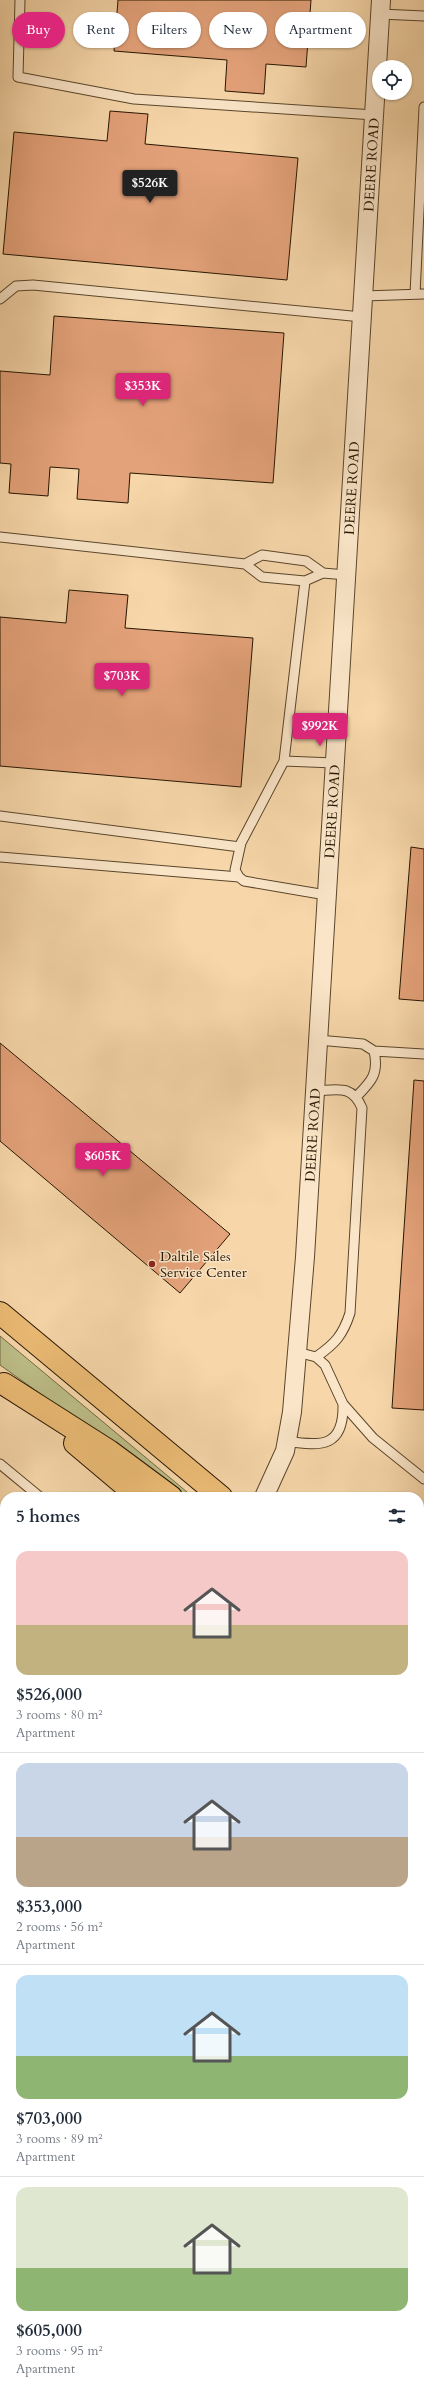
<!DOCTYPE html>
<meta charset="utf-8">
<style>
body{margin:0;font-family:Cardo,serif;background:#f2f2f3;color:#1f2937;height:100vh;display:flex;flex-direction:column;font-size:15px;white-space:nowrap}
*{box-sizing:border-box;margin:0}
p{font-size:13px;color:#747a83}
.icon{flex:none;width:22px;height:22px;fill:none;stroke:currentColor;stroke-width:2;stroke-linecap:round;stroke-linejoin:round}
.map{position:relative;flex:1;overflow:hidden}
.sheet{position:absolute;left:0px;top:1492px;width:424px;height:904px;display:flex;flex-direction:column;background:#fff;border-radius:16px 16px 0 0;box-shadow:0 1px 3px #0004}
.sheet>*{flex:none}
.hud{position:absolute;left:12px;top:12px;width:400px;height:36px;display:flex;gap:8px}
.fabs{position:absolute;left:372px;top:60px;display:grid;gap:8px}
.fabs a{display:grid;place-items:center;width:40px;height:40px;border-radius:50%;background:#fff;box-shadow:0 1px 3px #0004;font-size:20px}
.price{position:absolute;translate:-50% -34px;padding:0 9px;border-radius:4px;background:#db2777;color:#fff;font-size:13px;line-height:26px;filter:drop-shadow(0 1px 2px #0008)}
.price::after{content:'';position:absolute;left:50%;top:24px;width:12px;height:9px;margin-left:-6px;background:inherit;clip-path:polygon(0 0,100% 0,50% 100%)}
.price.on{background:#222;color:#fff}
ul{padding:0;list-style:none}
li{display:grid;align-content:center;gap:8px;height:212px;padding:0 16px}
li+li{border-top:1px solid #e0e1e3}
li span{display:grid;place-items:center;height:124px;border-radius:12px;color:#555}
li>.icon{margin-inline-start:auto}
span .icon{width:72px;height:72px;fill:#fffc;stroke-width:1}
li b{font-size:17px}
h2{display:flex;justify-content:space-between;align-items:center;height:48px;padding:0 16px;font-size:17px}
.tag{padding:0 14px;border-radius:18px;background:#fff;box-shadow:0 1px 3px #0004;font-size:14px;line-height:36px}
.tag.on{background:#db2777;color:#fff}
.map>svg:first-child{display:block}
.green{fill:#bdbe88;stroke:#726a44}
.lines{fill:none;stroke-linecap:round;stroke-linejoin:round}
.stream{stroke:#6d7865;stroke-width:5}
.building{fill:#e4a27a;stroke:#261601}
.lane-casing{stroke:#5a462b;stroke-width:11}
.street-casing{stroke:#5a462b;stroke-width:20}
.primary-casing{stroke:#261601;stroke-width:24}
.lane{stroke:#fae5c8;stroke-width:9}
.street{stroke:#fae5c8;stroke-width:18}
.primary{stroke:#ecbc75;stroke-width:22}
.poi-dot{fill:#8f2418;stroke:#fae5c8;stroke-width:1.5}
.labels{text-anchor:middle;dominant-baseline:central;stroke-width:3;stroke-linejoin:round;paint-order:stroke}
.street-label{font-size:14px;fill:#261601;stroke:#fae5c8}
.poi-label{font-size:14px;fill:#261601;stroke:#fae5c8;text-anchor:start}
</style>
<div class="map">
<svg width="424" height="2396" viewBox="0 0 424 2396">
<rect width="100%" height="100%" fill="#f7d7aa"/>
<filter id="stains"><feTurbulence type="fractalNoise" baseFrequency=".005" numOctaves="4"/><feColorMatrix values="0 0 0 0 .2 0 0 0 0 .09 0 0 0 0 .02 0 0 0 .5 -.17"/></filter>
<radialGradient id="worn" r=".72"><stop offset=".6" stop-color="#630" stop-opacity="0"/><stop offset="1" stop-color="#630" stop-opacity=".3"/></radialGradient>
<path class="green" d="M 0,1336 L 193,1497 L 185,1497 L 0,1365 Z"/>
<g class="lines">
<path class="stream" d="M 419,1581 L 424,1586
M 419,2271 L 424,2265
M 298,2396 L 303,2391"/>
</g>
<path class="building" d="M 118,0 L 311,0 L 306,67 L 266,64 L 264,94 L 225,91 L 227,60 L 114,51 Z
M 110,111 L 148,114 L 145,144 L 298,158 L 287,280 L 3,254 L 14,132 L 107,141 Z
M 54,316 L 284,333 L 273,483 L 130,473 L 128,503 L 77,499 L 79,469 L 50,467 L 48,496 L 9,493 L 11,464 L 0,463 L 0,371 L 50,375 Z
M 69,590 L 128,595 L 125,628 L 253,638 L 241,787 L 0,766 L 0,617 L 66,623 Z
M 411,847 L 424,849 L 424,1001 L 399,999 Z
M 0,1043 L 230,1234 L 180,1293 L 0,1141 Z
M 414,1080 L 424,1081 L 424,1410 L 392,1408 Z"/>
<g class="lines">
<defs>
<path id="lane" d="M 20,0 L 18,77 L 134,99 L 374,115
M 380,14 L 424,16
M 415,294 L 424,107
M 363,296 L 424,294
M 0,299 L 16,286 L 33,285 L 362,317
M 0,537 L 245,564
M 323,573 L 305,581 L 262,577 L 245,564 L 262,555 L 306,561 L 323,573 L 346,575
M 305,581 L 284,761 L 241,843 L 235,870 L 239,877 L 244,881 L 326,895
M 284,761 L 334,763
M 0,816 L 240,847
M 0,857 L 239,877
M 318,1040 L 363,1044 L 374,1051 C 379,1073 372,1081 357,1096
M 374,1051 L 424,1054
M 315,1091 C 337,1090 352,1084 362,1108 L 350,1313 C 343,1335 335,1344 316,1357
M 297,1352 L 316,1357 L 325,1365 L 343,1404 L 373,1438 L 424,1479
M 287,1441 C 322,1447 344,1447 343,1404
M 0,1464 L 40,1497
M 0,1661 L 5,1665
M 0,1721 L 5,1726
M 0,2041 L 5,2045
M 152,2396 L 156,2391"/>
<g id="street">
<path id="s1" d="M 264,1497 L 285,1451 L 292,1412 L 305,1257 L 381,0"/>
<path d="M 0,1818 L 5,1812"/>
<path d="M 0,1966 L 5,1970"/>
</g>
<path id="primary" d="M 0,1313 L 221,1497
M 4,1384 L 109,1451 L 171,1497
M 75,1443 L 139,1497
M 419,1662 L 424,1666
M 419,1732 L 424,1736"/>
</defs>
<use href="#lane" class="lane-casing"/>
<use href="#street" class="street-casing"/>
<use href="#primary" class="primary-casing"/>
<use href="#lane" class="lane"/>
<use href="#street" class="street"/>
<use href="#primary" class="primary"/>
</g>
<circle class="poi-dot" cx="152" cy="1264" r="4"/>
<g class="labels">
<g class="street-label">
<text stroke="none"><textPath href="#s1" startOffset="1340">DEERE ROAD</textPath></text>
<text stroke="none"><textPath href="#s1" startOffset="1016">DEERE ROAD</textPath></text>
<text stroke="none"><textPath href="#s1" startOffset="692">DEERE ROAD</textPath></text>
<text stroke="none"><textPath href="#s1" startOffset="368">DEERE ROAD</textPath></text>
</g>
<g class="poi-label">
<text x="160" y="1256">Daltile Sales<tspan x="160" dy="16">Service Center</tspan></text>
</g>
</g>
<rect width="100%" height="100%" filter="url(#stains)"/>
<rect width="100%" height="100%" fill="url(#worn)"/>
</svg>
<div class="fabs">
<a><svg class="icon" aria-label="locate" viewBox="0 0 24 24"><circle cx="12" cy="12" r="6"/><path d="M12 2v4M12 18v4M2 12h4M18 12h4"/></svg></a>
</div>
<b class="price on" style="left:150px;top:204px">$526K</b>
<b class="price" style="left:143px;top:407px">$353K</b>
<b class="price" style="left:122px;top:697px">$703K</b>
<b class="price" style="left:320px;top:747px">$992K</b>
<b class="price" style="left:103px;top:1177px">$605K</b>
<div class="hud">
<a class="tag on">Buy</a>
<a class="tag">Rent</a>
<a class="tag">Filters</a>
<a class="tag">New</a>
<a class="tag">Apartment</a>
</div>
<section class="sheet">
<h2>5 homes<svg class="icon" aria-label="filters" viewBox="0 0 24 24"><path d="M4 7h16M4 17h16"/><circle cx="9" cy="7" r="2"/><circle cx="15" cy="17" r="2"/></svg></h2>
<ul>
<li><span style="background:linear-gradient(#f6c9c9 60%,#c2b280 0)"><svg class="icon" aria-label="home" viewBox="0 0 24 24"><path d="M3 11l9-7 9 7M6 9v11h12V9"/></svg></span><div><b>$526,000</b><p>3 rooms · 80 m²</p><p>Apartment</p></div></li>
<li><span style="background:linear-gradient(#c9d6e8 60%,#b9a48a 0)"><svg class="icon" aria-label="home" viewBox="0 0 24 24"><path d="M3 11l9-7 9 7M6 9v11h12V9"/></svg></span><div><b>$353,000</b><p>2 rooms · 56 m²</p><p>Apartment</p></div></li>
<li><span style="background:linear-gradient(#bfe0f5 65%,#8fb573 0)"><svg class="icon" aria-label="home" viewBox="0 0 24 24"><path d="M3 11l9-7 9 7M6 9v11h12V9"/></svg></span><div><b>$703,000</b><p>3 rooms · 89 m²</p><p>Apartment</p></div></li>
<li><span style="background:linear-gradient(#dfe7d0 65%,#8fb573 0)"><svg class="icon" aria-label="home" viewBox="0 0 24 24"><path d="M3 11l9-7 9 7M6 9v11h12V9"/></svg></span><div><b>$605,000</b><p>3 rooms · 95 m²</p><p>Apartment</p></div></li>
</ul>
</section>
</div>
